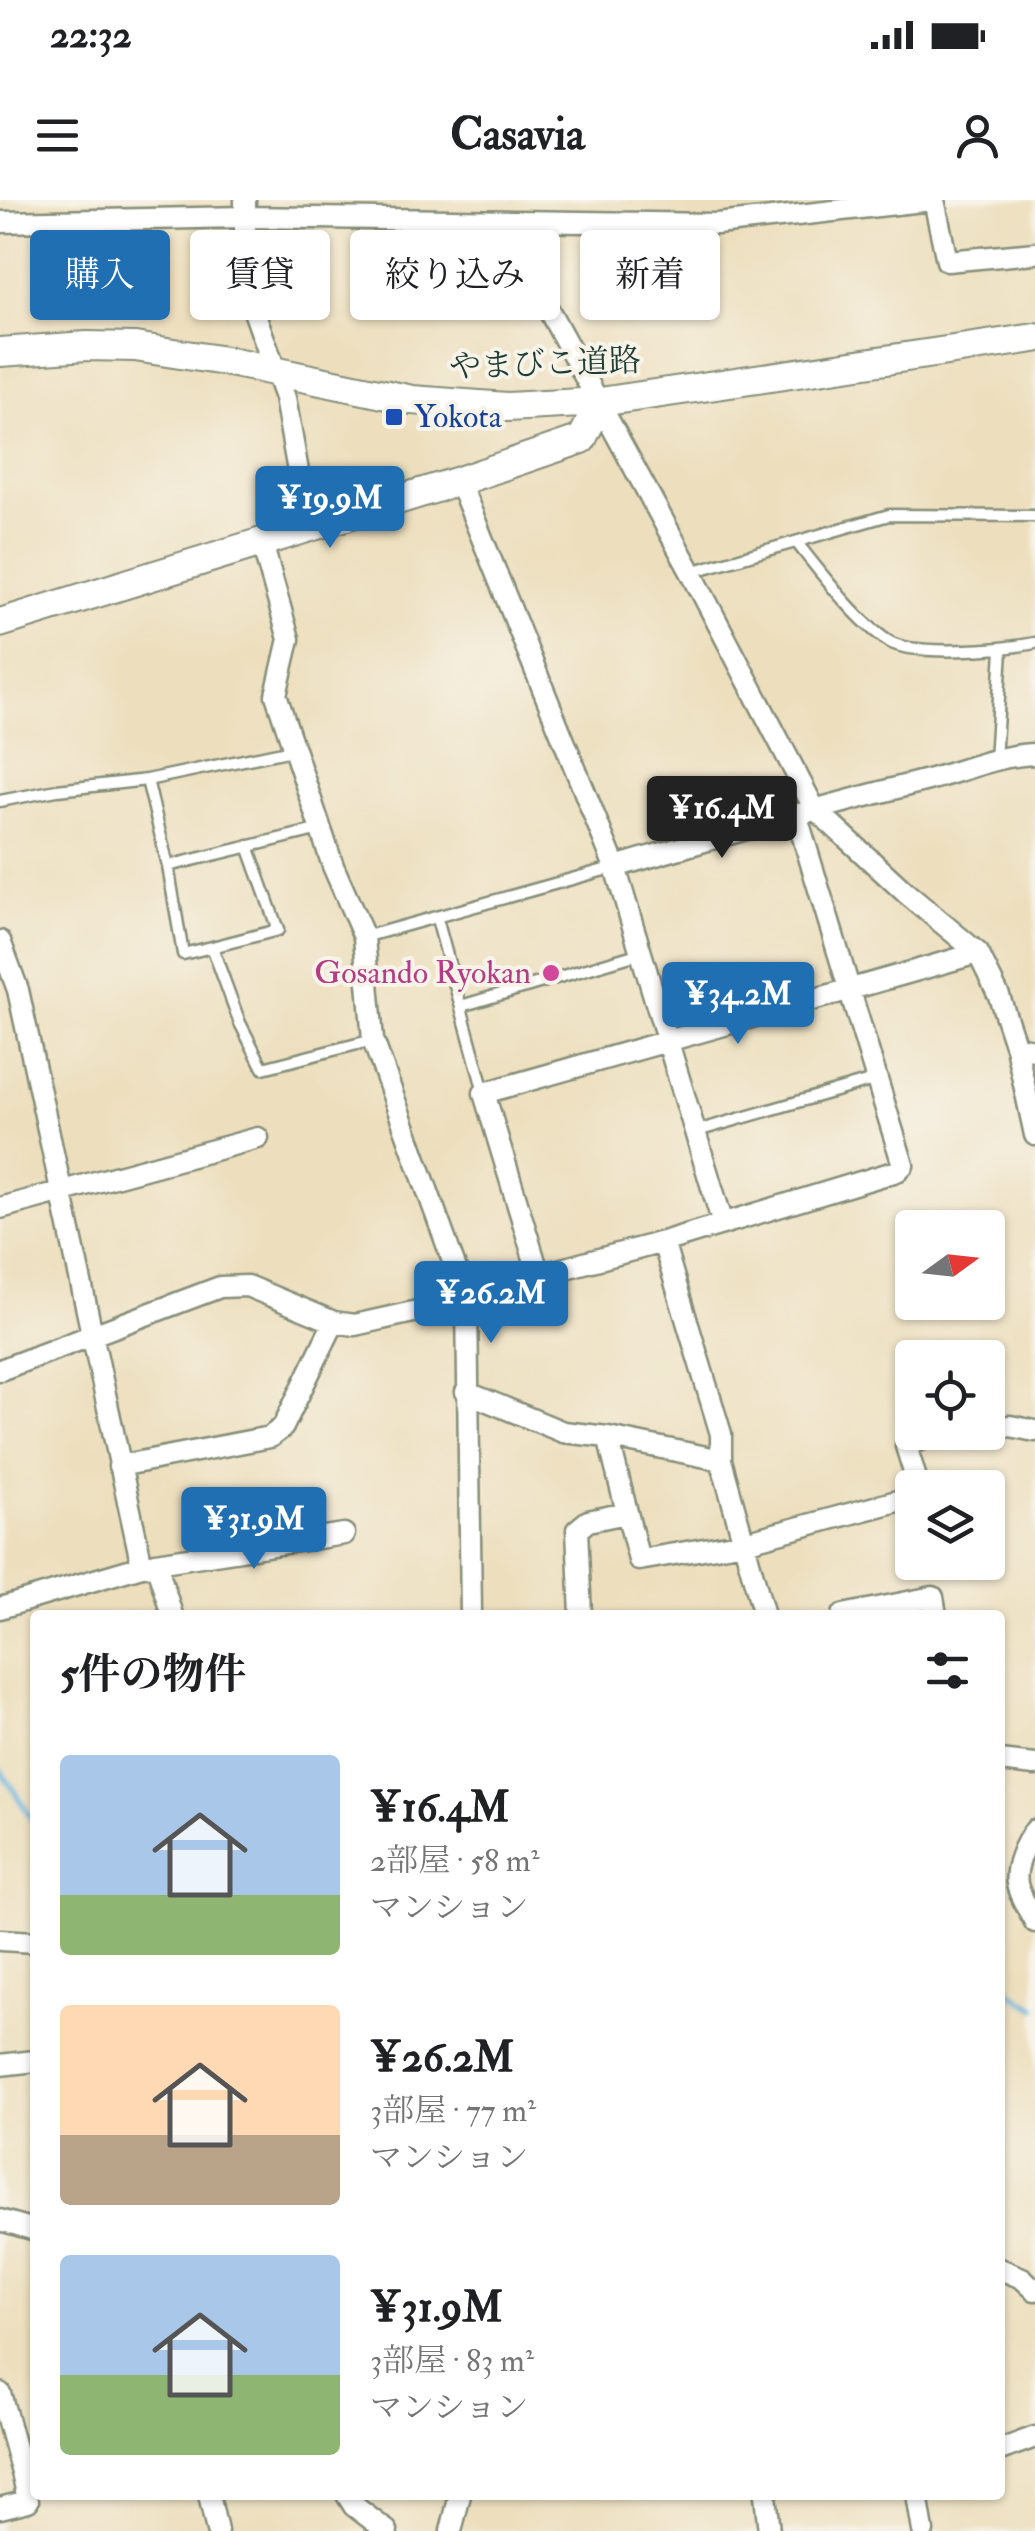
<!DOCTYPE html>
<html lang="ja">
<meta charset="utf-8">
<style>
body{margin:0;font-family:"IM FELL Double Pica","Noto Serif JP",serif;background:#f2f2f2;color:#202124;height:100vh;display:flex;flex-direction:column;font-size:38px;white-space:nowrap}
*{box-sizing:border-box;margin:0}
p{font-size:32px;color:#757577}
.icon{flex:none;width:55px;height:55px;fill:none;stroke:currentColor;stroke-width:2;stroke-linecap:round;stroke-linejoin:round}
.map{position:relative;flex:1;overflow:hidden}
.sheet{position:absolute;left:30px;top:1410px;width:975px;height:890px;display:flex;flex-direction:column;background:#fff;border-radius:10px;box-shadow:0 2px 8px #0004}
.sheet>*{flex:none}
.hud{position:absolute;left:30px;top:30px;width:975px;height:90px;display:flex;gap:20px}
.needle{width:65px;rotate:75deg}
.tools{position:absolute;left:895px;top:1010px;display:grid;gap:20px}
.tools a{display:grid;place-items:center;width:110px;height:110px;border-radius:10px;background:#fff;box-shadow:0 2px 8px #0004;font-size:50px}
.price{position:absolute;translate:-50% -85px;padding:0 22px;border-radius:10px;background:#1f6fb2;color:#fff;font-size:32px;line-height:65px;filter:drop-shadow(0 2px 5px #0008)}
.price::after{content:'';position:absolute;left:50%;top:60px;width:30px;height:22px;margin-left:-15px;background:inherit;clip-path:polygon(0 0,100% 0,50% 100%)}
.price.current{background:#222;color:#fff}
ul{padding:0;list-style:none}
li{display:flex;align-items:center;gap:30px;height:250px;padding:0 30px}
li span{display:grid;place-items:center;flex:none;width:280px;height:200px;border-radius:10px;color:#555}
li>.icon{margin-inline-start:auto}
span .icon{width:120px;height:120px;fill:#fffc;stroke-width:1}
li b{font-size:42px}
h2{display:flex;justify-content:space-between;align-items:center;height:120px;padding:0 30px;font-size:42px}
.tag{padding:0 35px;border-radius:10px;background:#fff;box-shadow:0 2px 8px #0004;font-size:35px;line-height:90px}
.tag.current{background:#1f6fb2;color:#fff}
.status{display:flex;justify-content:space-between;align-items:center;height:70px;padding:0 50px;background:#fff;direction:ltr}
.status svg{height:28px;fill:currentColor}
header{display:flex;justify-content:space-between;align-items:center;height:130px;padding:0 30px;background:#fff;font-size:45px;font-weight:800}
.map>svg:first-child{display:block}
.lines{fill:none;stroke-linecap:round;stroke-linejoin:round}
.stream{stroke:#67b6e1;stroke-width:5}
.lane-casing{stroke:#868e79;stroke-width:15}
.street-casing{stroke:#868e79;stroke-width:25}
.secondary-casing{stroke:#868e79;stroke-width:32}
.lane{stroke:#fff;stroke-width:10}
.street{stroke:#fff;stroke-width:20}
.secondary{stroke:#fff;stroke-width:28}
.transit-dot{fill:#1a4fb4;stroke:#f7f3e8;stroke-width:4}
.hotel-dot{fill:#d1479c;stroke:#f7f3e8;stroke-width:4}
.labels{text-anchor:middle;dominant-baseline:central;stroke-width:8;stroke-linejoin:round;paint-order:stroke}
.street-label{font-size:32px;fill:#1f3d34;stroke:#f7f3e8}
.transit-label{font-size:32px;fill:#164399;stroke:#f7f3e8;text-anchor:start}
.hotel-label{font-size:32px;fill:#b23c85;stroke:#f7f3e8;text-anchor:end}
</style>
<div class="status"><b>22:32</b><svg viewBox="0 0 49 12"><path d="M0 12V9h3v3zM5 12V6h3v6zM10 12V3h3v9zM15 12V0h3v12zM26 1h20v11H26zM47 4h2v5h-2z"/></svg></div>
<header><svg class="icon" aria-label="menu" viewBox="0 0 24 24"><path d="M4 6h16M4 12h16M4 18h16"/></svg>Casavia<svg class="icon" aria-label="person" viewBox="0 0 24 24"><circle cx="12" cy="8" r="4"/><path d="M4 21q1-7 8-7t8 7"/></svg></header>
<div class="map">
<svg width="1035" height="2331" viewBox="0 0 1035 2331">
<rect width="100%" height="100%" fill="#f7f3e8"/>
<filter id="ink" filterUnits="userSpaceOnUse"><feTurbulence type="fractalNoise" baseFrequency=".01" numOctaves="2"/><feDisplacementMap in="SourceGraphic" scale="20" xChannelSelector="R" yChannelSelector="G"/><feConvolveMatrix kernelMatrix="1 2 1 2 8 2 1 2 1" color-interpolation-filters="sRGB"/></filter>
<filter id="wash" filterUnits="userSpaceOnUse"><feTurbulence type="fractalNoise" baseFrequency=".0048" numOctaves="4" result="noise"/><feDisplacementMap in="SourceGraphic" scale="40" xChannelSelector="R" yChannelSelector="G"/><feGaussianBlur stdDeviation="2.25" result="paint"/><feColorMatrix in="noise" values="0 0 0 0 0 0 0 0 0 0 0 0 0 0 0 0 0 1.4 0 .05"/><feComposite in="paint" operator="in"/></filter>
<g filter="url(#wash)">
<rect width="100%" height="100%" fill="#eddfbe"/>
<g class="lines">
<path class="stream" d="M 0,1569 L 35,1624
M 1000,1785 L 1035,1808"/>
</g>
</g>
<g filter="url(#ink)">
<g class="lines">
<defs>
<path id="lane" d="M 797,343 C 820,372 857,421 888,441 C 913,457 1005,449 1035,443
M 691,372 L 889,315 L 1035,316
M 995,560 L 1002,450
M 147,580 L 168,666
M 0,601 L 57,590 L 147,580 L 292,550
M 320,629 L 168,666 L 183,754 L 212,747 L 240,823 L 263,868 L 373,840
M 437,719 L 484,892
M 364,737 L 615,667
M 212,747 L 278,730 L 248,646
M 461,806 L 641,753
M 697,931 L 877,879"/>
<path id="street" d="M 245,0 L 245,74 L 249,97 L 285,198 L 308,328
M 934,0 L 947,61 L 1035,53
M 473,21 L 498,61 L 523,74 L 541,96 L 691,372 L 814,608 L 906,693 L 978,753 L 999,796 L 1016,847 L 1035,850
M 0,22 L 245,17 L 717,24 L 932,0
M 459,281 L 615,667 L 723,1024
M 262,343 L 289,439 L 276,495 L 333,666 L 364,737 L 373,840 L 467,1100 L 471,1415
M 615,667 C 717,637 820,607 924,581 C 961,572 997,555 1035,554
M 0,741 L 18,790 L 142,1366 L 0,1408
M 1016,847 L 1035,935
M 0,1008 L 258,938
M 663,1042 L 721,1234 L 721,1260 L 764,1415
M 539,1075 L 484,893 L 978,753
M 0,1170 L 220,1087 L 247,1086 L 334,1122 L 355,1125 L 467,1100 L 539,1075 L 663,1042 L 897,971 L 903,965 L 796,614
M 466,1192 L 563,1232 L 608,1237 L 639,1360 L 745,1342 L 912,1297
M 988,1229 L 1010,1226 L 1035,1231
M 608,1237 L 721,1260
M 119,1266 L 270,1237 L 283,1227 L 334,1122
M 919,1288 L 906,1246 L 939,1232
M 156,1363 L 344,1334
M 144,1366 L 156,1363 L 172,1415
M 581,1415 L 577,1330 L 588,1321 L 626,1313
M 843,1415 L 933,1397 L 936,1415
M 1000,1561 L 1035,1565
M 1035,1630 C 1025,1643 1014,1667 1017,1684 C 1019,1696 1030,1711 1035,1722
M 0,1740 L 35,1742
M 0,1865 L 35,1861
M 0,2020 L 35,2030
M 1000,2069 L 1022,2078 L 1035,2090
M 0,2193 L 24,2280
M 1000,2250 L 1035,2237
M 209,2295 L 217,2331
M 347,2295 L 354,2306 L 387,2331
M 765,2295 L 769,2331
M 917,2295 L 923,2331
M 0,2308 L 28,2301 L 24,2280 L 33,2277
M 451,2331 L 460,2295"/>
<path id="secondary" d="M 0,152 L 87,146 L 135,147 L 225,161 L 412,200 L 507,207 L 600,202 L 1035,138
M 0,423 L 459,281 L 582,239 L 600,202"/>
</defs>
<use href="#lane" class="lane-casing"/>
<use href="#street" class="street-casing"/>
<use href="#secondary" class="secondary-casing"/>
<use href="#lane" class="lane"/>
<use href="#street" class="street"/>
<use href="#secondary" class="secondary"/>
</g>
</g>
<rect class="transit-dot" x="384" y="207" width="20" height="20" rx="5"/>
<circle class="hotel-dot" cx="551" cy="773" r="10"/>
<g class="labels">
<g class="street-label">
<text transform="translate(545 164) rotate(-2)">やまびこ道路</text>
</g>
<g class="transit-label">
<text x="414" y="217">Yokota</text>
</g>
<g class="hotel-label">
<text x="531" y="773">Gosando Ryokan</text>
</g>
</g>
</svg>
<div class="tools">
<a><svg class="needle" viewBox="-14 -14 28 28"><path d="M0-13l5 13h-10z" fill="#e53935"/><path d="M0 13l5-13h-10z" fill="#757577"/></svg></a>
<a><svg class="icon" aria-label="locate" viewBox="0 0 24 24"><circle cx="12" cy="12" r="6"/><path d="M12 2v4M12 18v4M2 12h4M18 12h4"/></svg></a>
<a><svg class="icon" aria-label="layers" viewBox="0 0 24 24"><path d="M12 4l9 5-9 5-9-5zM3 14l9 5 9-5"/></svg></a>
</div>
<b class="price" style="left:330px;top:351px">¥19.9M</b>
<b class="price current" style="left:722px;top:661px">¥16.4M</b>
<b class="price" style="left:738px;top:847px">¥34.2M</b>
<b class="price" style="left:491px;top:1146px">¥26.2M</b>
<b class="price" style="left:254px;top:1372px">¥31.9M</b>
<div class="hud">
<a class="tag current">購入</a>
<a class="tag">賃貸</a>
<a class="tag">絞り込み</a>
<a class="tag">新着</a>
</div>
<section class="sheet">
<h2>5件の物件<svg class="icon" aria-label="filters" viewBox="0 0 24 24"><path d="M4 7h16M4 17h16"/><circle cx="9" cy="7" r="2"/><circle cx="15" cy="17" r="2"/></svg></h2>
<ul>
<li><span style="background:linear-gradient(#a9c7e8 70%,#8fb573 0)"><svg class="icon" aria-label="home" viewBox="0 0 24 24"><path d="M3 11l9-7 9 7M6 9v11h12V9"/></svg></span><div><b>¥16.4M</b><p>2部屋 · 58 m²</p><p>マンション</p></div></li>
<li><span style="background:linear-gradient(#ffd9b3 65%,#b9a48a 0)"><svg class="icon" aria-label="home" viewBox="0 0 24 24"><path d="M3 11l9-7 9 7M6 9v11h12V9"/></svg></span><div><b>¥26.2M</b><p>3部屋 · 77 m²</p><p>マンション</p></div></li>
<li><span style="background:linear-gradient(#a9c7e8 60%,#8fb573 0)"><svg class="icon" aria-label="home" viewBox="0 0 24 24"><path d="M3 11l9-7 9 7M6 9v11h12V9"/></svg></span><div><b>¥31.9M</b><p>3部屋 · 83 m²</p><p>マンション</p></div></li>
</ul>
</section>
</div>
